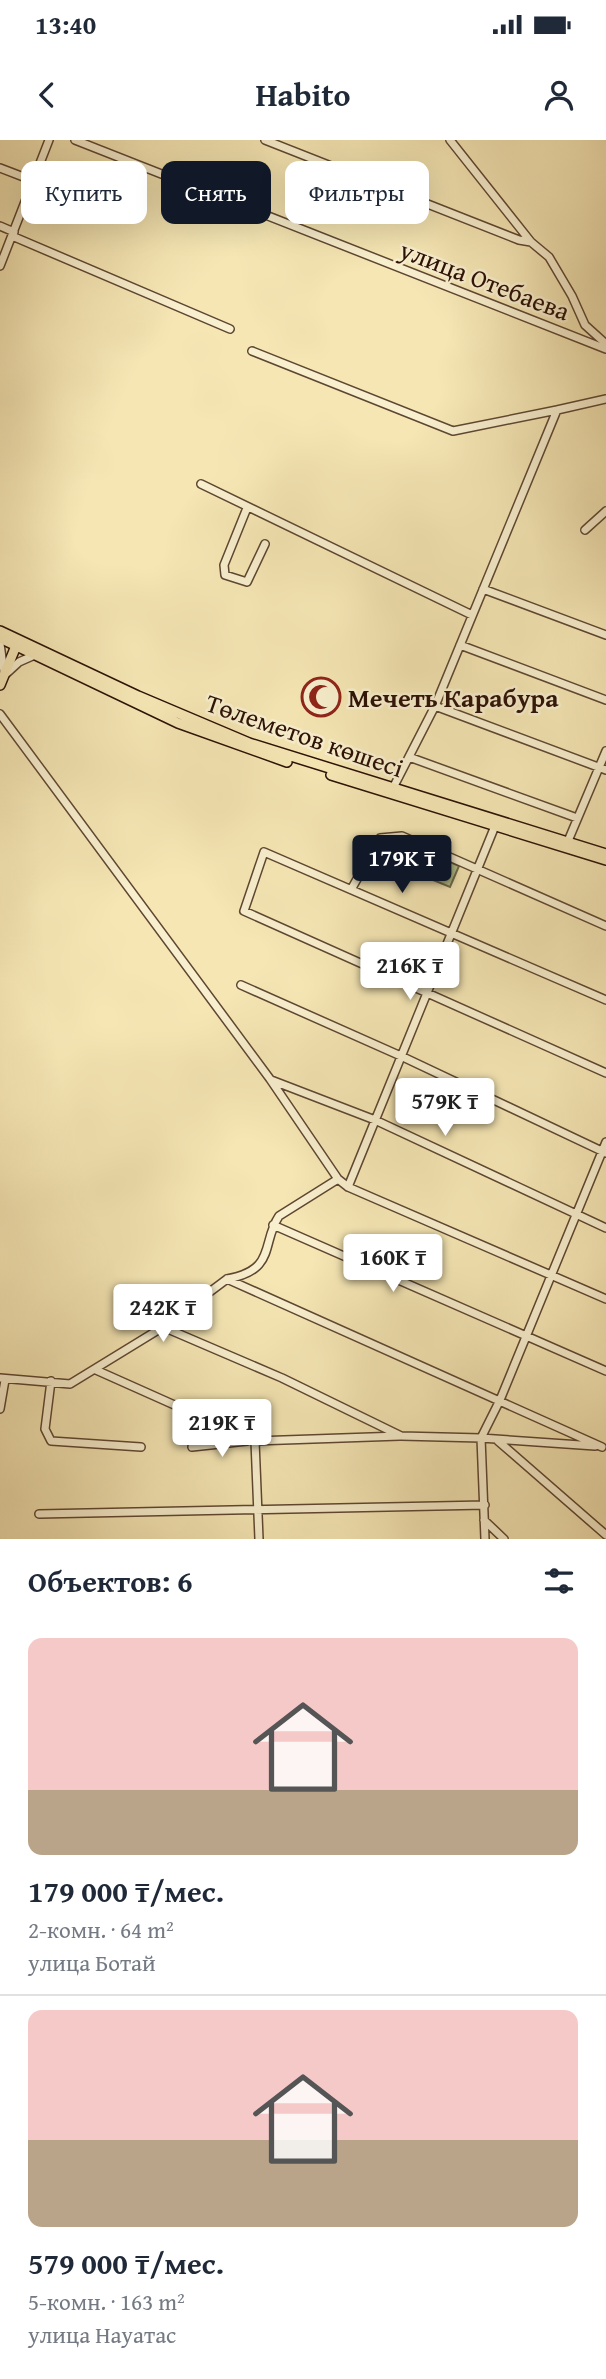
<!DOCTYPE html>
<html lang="ru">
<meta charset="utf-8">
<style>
body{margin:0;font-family:"Gentium Book Plus",serif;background:#f2f2f3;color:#1f2937;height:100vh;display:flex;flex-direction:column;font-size:26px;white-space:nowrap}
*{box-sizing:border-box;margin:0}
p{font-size:23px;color:#747a83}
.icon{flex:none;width:38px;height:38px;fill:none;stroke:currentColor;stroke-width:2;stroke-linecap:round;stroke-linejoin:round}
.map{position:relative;height:1399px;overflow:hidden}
.side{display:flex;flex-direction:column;background:#fff;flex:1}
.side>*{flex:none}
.hud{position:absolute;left:21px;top:21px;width:565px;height:63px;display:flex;gap:14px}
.price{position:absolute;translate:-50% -60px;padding:0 16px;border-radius:7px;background:#fff;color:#222;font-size:23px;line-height:46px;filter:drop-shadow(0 2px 4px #0008)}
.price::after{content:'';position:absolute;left:50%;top:42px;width:21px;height:16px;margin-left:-10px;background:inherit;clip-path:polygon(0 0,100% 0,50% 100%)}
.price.current{background:#111827;color:#fff}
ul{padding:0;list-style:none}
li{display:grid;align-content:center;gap:14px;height:371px;padding:0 28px}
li+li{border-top:2px solid #e0e1e3}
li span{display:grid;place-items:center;height:217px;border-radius:14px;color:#555}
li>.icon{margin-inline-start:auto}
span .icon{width:126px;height:126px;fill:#fffc;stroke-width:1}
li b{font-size:30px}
h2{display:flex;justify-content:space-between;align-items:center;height:84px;padding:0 28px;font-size:30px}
.chip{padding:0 24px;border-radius:14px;background:#fff;box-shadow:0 7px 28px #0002;font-size:24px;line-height:63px}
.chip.current{background:#111827;color:#fff}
.status{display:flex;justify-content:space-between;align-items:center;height:49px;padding:0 35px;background:#fff;direction:ltr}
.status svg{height:19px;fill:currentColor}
header{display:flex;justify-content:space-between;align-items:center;height:91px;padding:0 28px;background:#fff;font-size:32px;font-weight:600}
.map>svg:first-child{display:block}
.green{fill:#b8c690;stroke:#726c4a;stroke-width:2}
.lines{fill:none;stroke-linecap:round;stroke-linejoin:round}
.minor-casing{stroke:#5e4631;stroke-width:10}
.major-casing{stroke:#2c1105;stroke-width:12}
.minor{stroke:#f8efce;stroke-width:7}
.major{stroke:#f5e6b4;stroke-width:9}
.labels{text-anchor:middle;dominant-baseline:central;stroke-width:5;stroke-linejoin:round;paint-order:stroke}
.street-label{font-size:26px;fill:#2c1105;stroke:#f8efce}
.poi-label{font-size:26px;font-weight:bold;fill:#2c1105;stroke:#f8efce;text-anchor:start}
</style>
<div class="status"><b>13:40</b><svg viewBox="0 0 49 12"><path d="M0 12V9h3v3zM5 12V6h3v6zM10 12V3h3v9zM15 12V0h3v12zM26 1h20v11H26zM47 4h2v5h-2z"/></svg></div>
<header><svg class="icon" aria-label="back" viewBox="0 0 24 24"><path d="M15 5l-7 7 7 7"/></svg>Habito<svg class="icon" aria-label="person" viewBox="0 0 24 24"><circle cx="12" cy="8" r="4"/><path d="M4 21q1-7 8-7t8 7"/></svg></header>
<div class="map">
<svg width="606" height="1399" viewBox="0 0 606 1399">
<rect width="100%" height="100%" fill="#f5e6b4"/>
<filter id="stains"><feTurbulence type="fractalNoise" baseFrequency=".00286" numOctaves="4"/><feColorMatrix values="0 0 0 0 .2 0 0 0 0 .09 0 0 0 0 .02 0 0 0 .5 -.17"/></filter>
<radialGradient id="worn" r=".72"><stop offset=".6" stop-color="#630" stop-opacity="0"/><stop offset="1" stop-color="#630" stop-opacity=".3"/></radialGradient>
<path class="green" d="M 421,709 L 459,726 L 450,747 L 411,731 Z"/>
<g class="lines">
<defs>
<path id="minor" d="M 75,0 L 606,209
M 265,0 L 519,100 L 531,102
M 450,0 L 531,102 L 549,117 L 572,156 L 585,185 L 606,204
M 0,28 L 34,41
M 0,86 L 14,92
M 12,96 L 230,189
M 0,126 L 49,0
M 252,211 L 453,291 L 557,270
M 201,344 L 472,475
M 247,368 L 224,425 L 225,435 L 247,442 L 265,404
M 585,390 L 606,371
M 483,449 L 606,495
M 0,504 L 4,532
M 460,505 L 606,560
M 7,533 L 19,522 L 37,514
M 435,566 L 606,630
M 0,574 L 270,939 L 338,1039 L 348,1047 L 606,1159
M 409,617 L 577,678
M 393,648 L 435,566 L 557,270 L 606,259
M 568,701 L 606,611
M 352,748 L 380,698 L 402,696 L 606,786
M 241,845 L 403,917 L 606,1013
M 606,860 L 264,712 L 244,771 L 606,933
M 271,940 L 375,980 L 606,1088
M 348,1047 L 495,686
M 273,1085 L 606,1231
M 227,1139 L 602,1307
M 163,1187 L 282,1238 L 401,1296 L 481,1298 L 500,1260 L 606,1002
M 96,1230 L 255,1301
M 0,1238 L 70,1244 L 163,1187 L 227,1139 C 277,1130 261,1103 279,1076 L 338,1039
M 51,1241 L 45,1289 L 51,1301 L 141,1307
M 0,1269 L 5,1240
M 498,1301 L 606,1395
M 192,1307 L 247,1301
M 39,1374 L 485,1365
M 484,1380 L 504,1399
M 259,1399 L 255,1301 L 400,1296
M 485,1399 L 481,1298 L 595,1306"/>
<path id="major" d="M 0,491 L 138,556 L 249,603 L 606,714
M 0,498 L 178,583 L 287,622
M 0,545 L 18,501
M 331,635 L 606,720"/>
</defs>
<use href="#minor" class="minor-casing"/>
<use href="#major" class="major-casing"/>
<use href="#minor" class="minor"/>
<use href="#major" class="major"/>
</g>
<defs>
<symbol id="mosque-ring" viewBox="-11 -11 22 22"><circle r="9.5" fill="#f8efce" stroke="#8f2418" stroke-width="1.5"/><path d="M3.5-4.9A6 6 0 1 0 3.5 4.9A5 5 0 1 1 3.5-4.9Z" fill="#8f2418"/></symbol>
</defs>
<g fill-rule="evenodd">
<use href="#mosque-ring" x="299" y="535" width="44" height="44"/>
</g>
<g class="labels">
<g class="street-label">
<text transform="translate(485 140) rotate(21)">улица Отебаева</text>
<text transform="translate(305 595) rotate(19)">Төлеметов көшесі</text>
</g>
<g class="poi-label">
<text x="348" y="557">Мечеть Карабура</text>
</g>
</g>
<rect width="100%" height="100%" filter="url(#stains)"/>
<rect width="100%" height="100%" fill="url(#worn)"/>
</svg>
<b class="price current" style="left:402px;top:755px">179K ₸</b>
<b class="price" style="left:410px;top:862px">216K ₸</b>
<b class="price" style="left:445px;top:998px">579K ₸</b>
<b class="price" style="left:393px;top:1154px">160K ₸</b>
<b class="price" style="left:163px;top:1204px">242K ₸</b>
<b class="price" style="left:222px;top:1319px">219K ₸</b>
<div class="hud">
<a class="chip">Купить</a>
<a class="chip current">Снять</a>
<a class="chip">Фильтры</a>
</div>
</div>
<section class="side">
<h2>Объектов: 6<svg class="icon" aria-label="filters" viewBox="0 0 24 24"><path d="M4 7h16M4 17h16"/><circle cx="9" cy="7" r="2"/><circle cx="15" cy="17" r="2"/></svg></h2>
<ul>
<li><span style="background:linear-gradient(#f6c9c9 70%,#b9a48a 0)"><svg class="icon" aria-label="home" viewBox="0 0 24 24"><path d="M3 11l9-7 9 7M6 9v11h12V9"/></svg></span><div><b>179 000 ₸/мес.</b><p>2-комн. · 64 m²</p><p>улица Ботай</p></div></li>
<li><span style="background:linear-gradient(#f6c9c9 60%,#b9a48a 0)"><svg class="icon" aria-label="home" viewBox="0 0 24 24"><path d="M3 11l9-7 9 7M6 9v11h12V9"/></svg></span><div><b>579 000 ₸/мес.</b><p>5-комн. · 163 m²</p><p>улица Науатас</p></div></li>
</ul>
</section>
